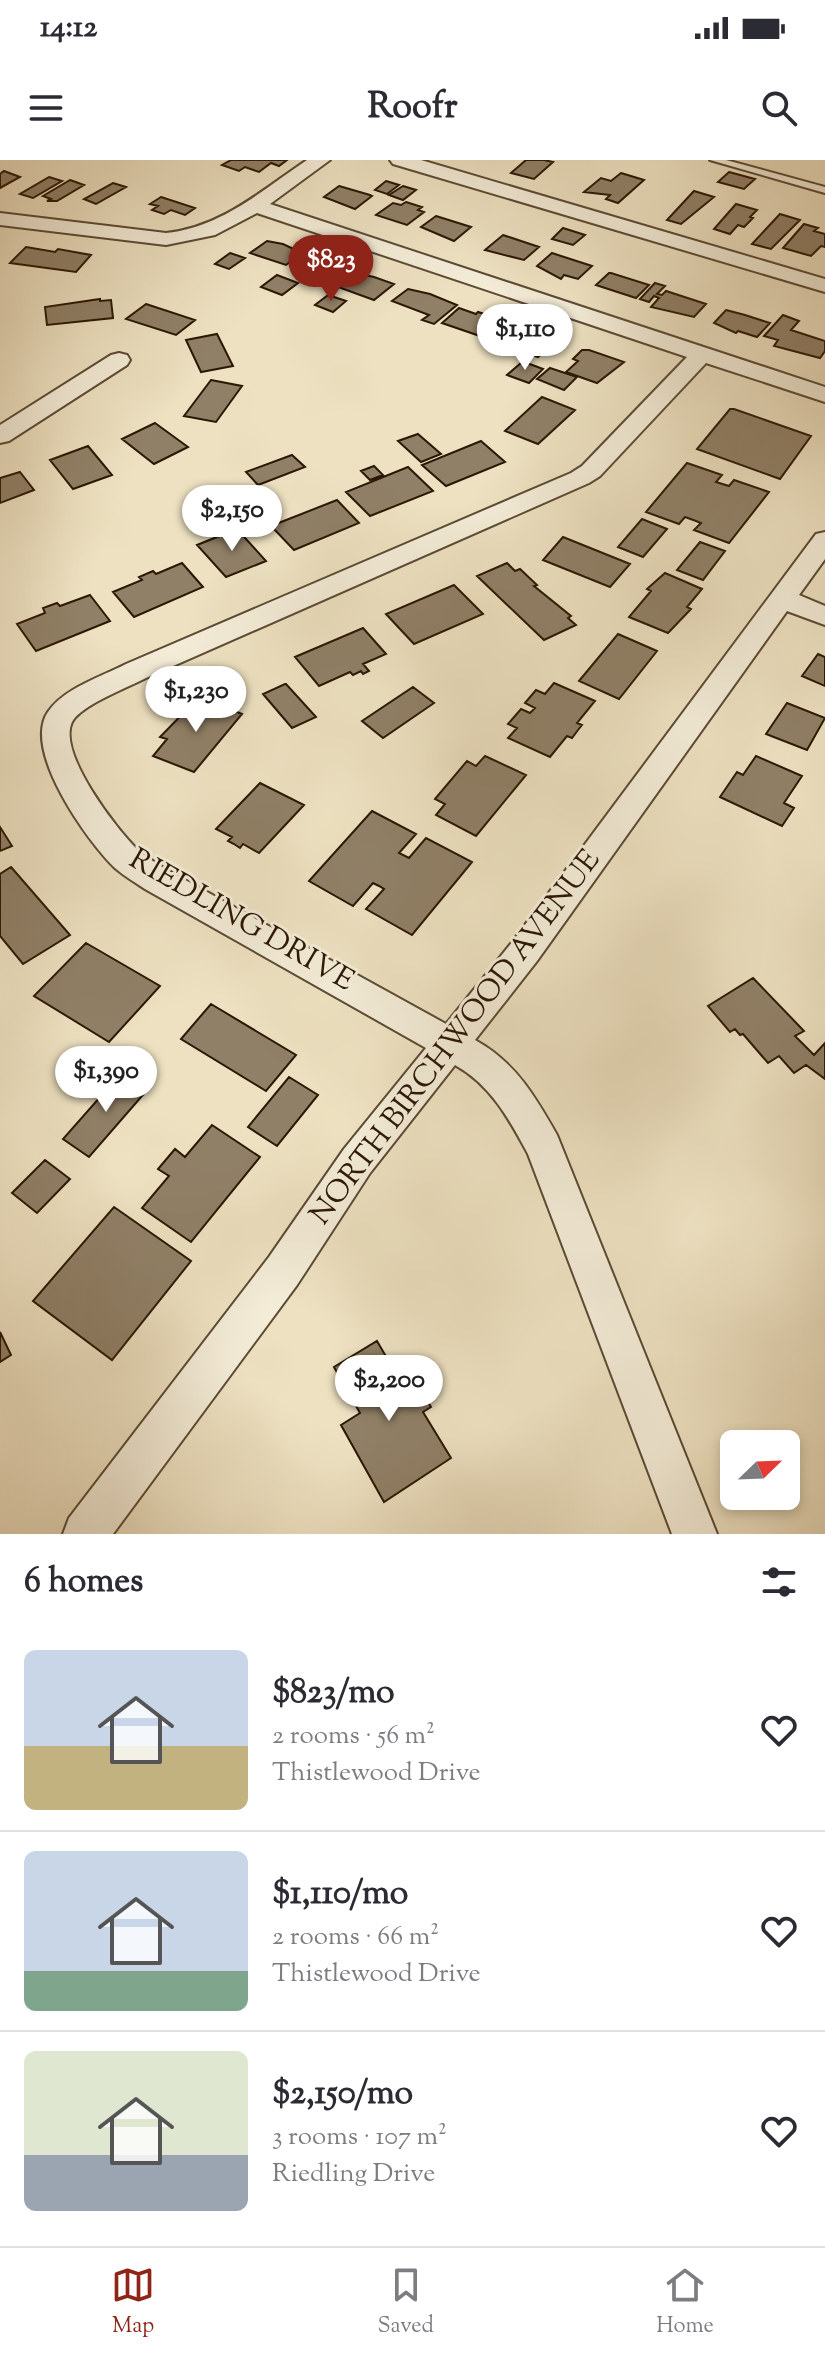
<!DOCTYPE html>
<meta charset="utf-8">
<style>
body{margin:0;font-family:"Sorts Mill Goudy",serif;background:#f2f2f3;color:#2b2b33;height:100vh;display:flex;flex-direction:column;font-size:30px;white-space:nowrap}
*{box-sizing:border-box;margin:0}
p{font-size:26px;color:#7c7c81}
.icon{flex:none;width:44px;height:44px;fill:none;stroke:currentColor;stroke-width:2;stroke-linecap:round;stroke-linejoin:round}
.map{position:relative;height:1374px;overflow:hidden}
.panel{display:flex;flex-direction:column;background:#fff;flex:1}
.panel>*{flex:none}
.needle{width:52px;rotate:67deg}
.fabs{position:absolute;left:720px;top:1270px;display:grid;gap:16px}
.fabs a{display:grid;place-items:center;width:80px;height:80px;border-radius:12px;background:#fff;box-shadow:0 4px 12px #0003;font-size:40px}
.price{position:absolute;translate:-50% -68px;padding:0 18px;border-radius:28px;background:#fff;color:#222;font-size:26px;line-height:52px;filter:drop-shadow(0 2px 4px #0008)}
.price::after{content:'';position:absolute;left:50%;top:48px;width:24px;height:18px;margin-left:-12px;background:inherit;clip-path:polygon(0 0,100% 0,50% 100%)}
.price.on{background:#8f2418;color:#fff}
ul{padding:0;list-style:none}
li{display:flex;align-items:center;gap:24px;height:200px;padding:0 24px}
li+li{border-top:2px solid #e1e1e2}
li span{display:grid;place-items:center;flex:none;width:224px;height:160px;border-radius:12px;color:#555}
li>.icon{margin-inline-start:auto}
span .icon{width:96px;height:96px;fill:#fffc;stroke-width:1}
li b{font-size:34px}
h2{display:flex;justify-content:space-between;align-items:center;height:96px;padding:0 24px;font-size:34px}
.status{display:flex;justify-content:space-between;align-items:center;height:56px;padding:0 40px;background:#fff;direction:ltr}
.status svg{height:22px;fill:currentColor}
header{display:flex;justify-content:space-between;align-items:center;height:104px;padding:0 24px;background:#fff;font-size:36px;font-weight:800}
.dock{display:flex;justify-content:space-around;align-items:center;height:112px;border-top:2px solid #e1e1e2;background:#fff;font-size:22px;color:#7c7c81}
.dock a{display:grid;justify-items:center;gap:4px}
.dock .on{color:#8f2418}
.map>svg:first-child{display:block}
.building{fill:#908067;stroke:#2b1705;stroke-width:2}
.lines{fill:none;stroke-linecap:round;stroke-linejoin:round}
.lane-casing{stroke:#5c4a34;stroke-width:4}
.street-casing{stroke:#5c4a34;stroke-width:4}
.lane{fill:#f3ecd7;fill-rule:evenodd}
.street{fill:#f3ecd7;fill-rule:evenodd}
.labels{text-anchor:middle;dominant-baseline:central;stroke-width:6;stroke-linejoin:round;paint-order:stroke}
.street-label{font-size:30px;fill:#2b1705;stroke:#f3ecd7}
</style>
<div class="status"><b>14:12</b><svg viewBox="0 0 49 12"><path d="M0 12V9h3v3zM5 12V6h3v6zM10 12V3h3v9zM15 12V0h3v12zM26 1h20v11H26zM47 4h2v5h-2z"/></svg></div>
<header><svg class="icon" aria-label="menu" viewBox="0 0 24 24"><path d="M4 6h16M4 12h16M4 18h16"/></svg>Roofr<svg class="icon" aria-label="search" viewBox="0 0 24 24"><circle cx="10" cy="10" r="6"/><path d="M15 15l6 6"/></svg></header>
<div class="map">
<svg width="825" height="1374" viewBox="0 0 825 1374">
<rect width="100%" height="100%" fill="#ede1c1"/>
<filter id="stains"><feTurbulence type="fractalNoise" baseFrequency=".0025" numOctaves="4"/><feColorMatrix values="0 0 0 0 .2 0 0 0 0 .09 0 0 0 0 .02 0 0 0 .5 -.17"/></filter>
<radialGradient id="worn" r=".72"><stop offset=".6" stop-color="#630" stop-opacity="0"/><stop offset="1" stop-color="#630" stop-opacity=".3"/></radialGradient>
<path class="building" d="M 231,0 L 287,0 L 279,6 L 271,3 L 259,12 L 245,7 L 239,11 L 222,5 Z
M 526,0 L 544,0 L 553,2 L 534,19 L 511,13 Z
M 4,11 L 20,17 L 0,28 L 0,14 Z
M 729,12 L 755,19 L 744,29 L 718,22 Z
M 621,13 L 644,20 L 618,43 L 606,39 L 610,35 L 584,32 L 601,18 L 611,21 Z
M 49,17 L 62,21 L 33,38 L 20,34 Z
M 70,20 L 84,25 L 57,41 L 47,41 L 51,39 L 43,36 Z
M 386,21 L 399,25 L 387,34 L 375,30 Z
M 113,23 L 126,27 L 96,44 L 84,39 Z
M 339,26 L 370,35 L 372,36 L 355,49 L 324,37 Z
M 403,26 L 416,30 L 403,40 L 389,35 Z
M 694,31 L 714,37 L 681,64 L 667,60 Z
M 161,37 L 195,48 L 185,55 L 171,50 L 164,54 L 152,50 L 158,46 L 150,44 Z
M 406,42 L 422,47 L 418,50 L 424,52 L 407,65 L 376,55 L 393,43 L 401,45 Z
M 736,44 L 757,50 L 750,57 L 753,58 L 744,67 L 738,65 L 730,74 L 714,69 Z
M 780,54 L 800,60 L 771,89 L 752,84 Z
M 436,56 L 471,67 L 454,81 L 421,67 Z
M 804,64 L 818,68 L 814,71 L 825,74 L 825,87 L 821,86 L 811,96 L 783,88 Z
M 563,68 L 585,75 L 573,85 L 552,79 Z
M 503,75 L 539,87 L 524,100 L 485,90 Z
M 267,81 L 283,84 L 302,93 L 286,105 L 250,93 Z
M 26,87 L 55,92 L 58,89 L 91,95 L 76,112 L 10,103 Z
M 230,93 L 245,98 L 229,109 L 215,104 Z
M 552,93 L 558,95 L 592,106 L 578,119 L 564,115 L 561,119 L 537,106 Z
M 315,98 L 316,98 L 348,109 L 331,122 L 299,111 Z
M 356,113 L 374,117 L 394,124 L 374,140 L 338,127 Z
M 609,113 L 611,113 L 649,125 L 636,138 L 596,125 Z
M 277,115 L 298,123 L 282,135 L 261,127 Z
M 655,123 L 665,126 L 657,134 L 662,135 L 666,131 L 706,144 L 694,157 L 651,147 L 659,138 L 654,136 L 649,142 L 640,139 Z
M 408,129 L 430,134 L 457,145 L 434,164 L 422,160 L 429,155 L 392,141 Z
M 328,135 L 346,141 L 333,152 L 315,145 Z
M 100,139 L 100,141 L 111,140 L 113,158 L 47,165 L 45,147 Z
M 146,144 L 195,160 L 176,175 L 126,159 Z
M 459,148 L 476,154 L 478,152 L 500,159 L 480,176 L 442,163 Z
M 726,150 L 745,155 L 770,163 L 757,177 L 738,171 L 736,173 L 714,163 Z
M 783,155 L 799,161 L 791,170 L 825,181 L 825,191 L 820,198 L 774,186 L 778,180 L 764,176 Z
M 515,167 L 535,171 L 556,179 L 538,197 L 498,183 Z
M 217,174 L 233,206 L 201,212 L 186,180 Z
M 582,190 L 589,190 L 624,202 L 597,223 L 566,212 L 578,201 L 573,199 Z
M 522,202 L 527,203 L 543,209 L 529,223 L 507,215 Z
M 550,208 L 577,217 L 564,230 L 537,219 Z
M 211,220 L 242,226 L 216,262 L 184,256 Z
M 542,237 L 575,250 L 538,284 L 505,271 Z
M 730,249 L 734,249 L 811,276 L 780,319 L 697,289 Z
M 155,263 L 188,287 L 154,304 L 122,279 Z
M 418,274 L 441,294 L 421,302 L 398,281 Z
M 481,281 L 505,302 L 446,326 L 422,305 Z
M 88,286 L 112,315 L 73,329 L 50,300 Z
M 292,295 L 305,307 L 258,325 L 246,312 Z
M 687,303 L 722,315 L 716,322 L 729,326 L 734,320 L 769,332 L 729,383 L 694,370 L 701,363 L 696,361 L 685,357 L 679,364 L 646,352 Z
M 374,306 L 383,315 L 370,320 L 361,311 Z
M 408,307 L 433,331 L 370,356 L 346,332 Z
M 20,312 L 34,330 L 0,343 L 0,318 Z
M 337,340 L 359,363 L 294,390 L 271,366 Z
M 642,359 L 667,369 L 643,397 L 618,387 Z
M 237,369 L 266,401 L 226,417 L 197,385 Z
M 563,377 L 630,404 L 610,427 L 543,400 Z
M 700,382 L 725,391 L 703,420 L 677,410 Z
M 182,403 L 203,427 L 134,457 L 113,432 L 142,420 L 139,417 L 153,411 L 156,414 Z
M 507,403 L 515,411 L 520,409 L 537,425 L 534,426 L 571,456 L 568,458 L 576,465 L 544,480 L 477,416 Z
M 665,413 L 702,429 L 687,447 L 691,449 L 668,473 L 629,457 L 651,431 L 647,429 Z
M 454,425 L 483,454 L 414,484 L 386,454 Z
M 90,435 L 110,461 L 36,491 L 17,464 L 45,453 L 43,448 L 57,443 L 60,446 Z
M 363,468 L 386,494 L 363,504 L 369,511 L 363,514 L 361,511 L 353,515 L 350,512 L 319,526 L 295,497 Z
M 618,474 L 657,491 L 619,539 L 579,521 Z
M 818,494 L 825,497 L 825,526 L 802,516 Z
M 554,523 L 595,541 L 577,563 L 582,565 L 578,570 L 572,578 L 567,576 L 550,597 L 508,578 L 517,568 L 508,564 L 521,549 L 530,553 L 535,548 L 525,543 L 536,530 L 545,534 Z
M 285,524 L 286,524 L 316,557 L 292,568 L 263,534 Z
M 413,527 L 434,543 L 383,578 L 362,561 Z
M 199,537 L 242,554 L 194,612 L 153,596 L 167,579 L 160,577 Z
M 787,543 L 825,558 L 807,590 L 766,574 Z
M 485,596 L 526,615 L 476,676 L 436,655 L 445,644 L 435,639 L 467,601 L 476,606 Z
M 756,596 L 802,616 L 784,643 L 794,648 L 782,666 L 720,637 L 737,612 L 743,615 Z
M 260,623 L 304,645 L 259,693 L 243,684 L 240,688 L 234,684 L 228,681 L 232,677 L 216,669 Z
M 372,651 L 416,674 L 399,693 L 409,698 L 426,678 L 472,702 L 412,775 L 366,749 L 384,729 L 379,726 L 373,723 L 353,746 L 309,721 Z
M 0,667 L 12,686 L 0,691 Z
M 11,707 L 70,775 L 23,804 L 0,776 L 0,714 Z
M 86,783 L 160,826 L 109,882 L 34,836 Z
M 753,818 L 804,871 L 795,876 L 814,895 L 825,883 L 825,919 L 806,905 L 794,913 L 779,896 L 768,903 L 743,874 L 740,875 L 735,869 L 730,872 L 708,846 Z
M 211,844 L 296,895 L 266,931 L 181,879 Z
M 123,911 L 149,928 L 89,997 L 63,979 Z
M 289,917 L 318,935 L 277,986 L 248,967 Z
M 212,965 L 260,997 L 191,1082 L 142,1048 L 169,1016 L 158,1009 L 175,989 L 185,997 Z
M 45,1000 L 70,1019 L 37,1053 L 12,1033 Z
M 114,1047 L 191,1101 L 112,1200 L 33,1141 Z
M 0,1172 L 11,1195 L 0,1202 Z
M 377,1181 L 402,1224 L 413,1217 L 431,1247 L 423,1252 L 451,1298 L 384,1342 L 341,1265 L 360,1253 L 334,1207 Z"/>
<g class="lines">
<defs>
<path id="lane" d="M 710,0 L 726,0 L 825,27 L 825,33 Z"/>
<path id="street" d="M 307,0 L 330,0 L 270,44 L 825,227 L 825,242 L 706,203 L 600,316 L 589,323 L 146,518 C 129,527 81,545 72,562 C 57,593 117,670 138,690 C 147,698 158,704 169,711 L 446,864 L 513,781 L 816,374 L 825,372 L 825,399 L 799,435 L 825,446 L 825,465 L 787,451 L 537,801 L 475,880 C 515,902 535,936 557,975 L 717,1374 L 672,1374 L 528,994 C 509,959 491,925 455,905 L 370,1013 L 297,1125 L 113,1374 L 63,1374 L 69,1358 L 269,1097 L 344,989 L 426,888 L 145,729 C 135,722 124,716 115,708 C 87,681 22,590 48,552 C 64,528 101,517 126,504 L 571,313 L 582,306 L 687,197 L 257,53 L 215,75 L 166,85 L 0,65 L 0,53 L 166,73 C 222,67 262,30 307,0 Z
M 390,0 L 421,0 L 825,119 L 825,132 L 393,4 Z
M 119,193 L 127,195 L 130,200 L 127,205 L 9,281 L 0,283 L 0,265 L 111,195 Z"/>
</defs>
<use href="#lane" class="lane-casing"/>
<use href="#street" class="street-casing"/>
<use href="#lane" class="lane"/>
<use href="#street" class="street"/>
</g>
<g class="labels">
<g class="street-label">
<text transform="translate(241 761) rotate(30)">RIEDLING DRIVE</text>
<text transform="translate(456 878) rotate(-53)">NORTH BIRCHWOOD AVENUE</text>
</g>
</g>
<rect width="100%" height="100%" filter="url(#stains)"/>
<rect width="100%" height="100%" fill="url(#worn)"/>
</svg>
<div class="fabs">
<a><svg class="needle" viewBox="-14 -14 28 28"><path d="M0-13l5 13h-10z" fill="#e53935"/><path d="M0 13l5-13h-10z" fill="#7c7c81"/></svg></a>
</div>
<b class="price on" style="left:331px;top:143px">$823</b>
<b class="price" style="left:525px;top:212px">$1,110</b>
<b class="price" style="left:232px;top:393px">$2,150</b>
<b class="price" style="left:196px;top:574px">$1,230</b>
<b class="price" style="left:106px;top:954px">$1,390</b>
<b class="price" style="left:389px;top:1263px">$2,200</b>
</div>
<section class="panel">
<h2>6 homes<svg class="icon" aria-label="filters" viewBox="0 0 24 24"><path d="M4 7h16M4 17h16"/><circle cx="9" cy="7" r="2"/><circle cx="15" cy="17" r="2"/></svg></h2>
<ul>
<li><span style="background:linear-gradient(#c9d6e8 60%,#c2b280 0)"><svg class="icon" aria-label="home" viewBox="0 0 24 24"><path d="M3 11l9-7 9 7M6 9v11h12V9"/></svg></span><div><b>$823/mo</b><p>2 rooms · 56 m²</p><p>Thistlewood Drive</p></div><svg class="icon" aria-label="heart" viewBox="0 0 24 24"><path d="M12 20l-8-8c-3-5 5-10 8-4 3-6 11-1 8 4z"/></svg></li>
<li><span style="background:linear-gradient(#c9d6e8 75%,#7fa58c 0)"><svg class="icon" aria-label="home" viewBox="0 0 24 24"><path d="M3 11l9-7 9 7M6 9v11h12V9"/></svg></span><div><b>$1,110/mo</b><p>2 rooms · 66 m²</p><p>Thistlewood Drive</p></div><svg class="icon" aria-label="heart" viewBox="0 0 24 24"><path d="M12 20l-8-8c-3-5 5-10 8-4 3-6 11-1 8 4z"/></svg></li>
<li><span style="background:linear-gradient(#dfe7d0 65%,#9aa5b1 0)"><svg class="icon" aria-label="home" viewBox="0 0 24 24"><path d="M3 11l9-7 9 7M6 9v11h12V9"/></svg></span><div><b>$2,150/mo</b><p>3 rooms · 107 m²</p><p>Riedling Drive</p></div><svg class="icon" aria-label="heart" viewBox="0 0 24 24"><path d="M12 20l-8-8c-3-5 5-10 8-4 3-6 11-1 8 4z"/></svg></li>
</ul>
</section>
<nav class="dock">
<a class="on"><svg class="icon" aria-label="map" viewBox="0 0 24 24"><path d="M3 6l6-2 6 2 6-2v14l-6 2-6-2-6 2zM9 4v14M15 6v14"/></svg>Map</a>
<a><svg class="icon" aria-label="saved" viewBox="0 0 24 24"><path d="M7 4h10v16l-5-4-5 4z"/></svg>Saved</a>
<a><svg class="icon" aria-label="home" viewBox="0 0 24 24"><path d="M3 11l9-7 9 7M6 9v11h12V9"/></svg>Home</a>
</nav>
